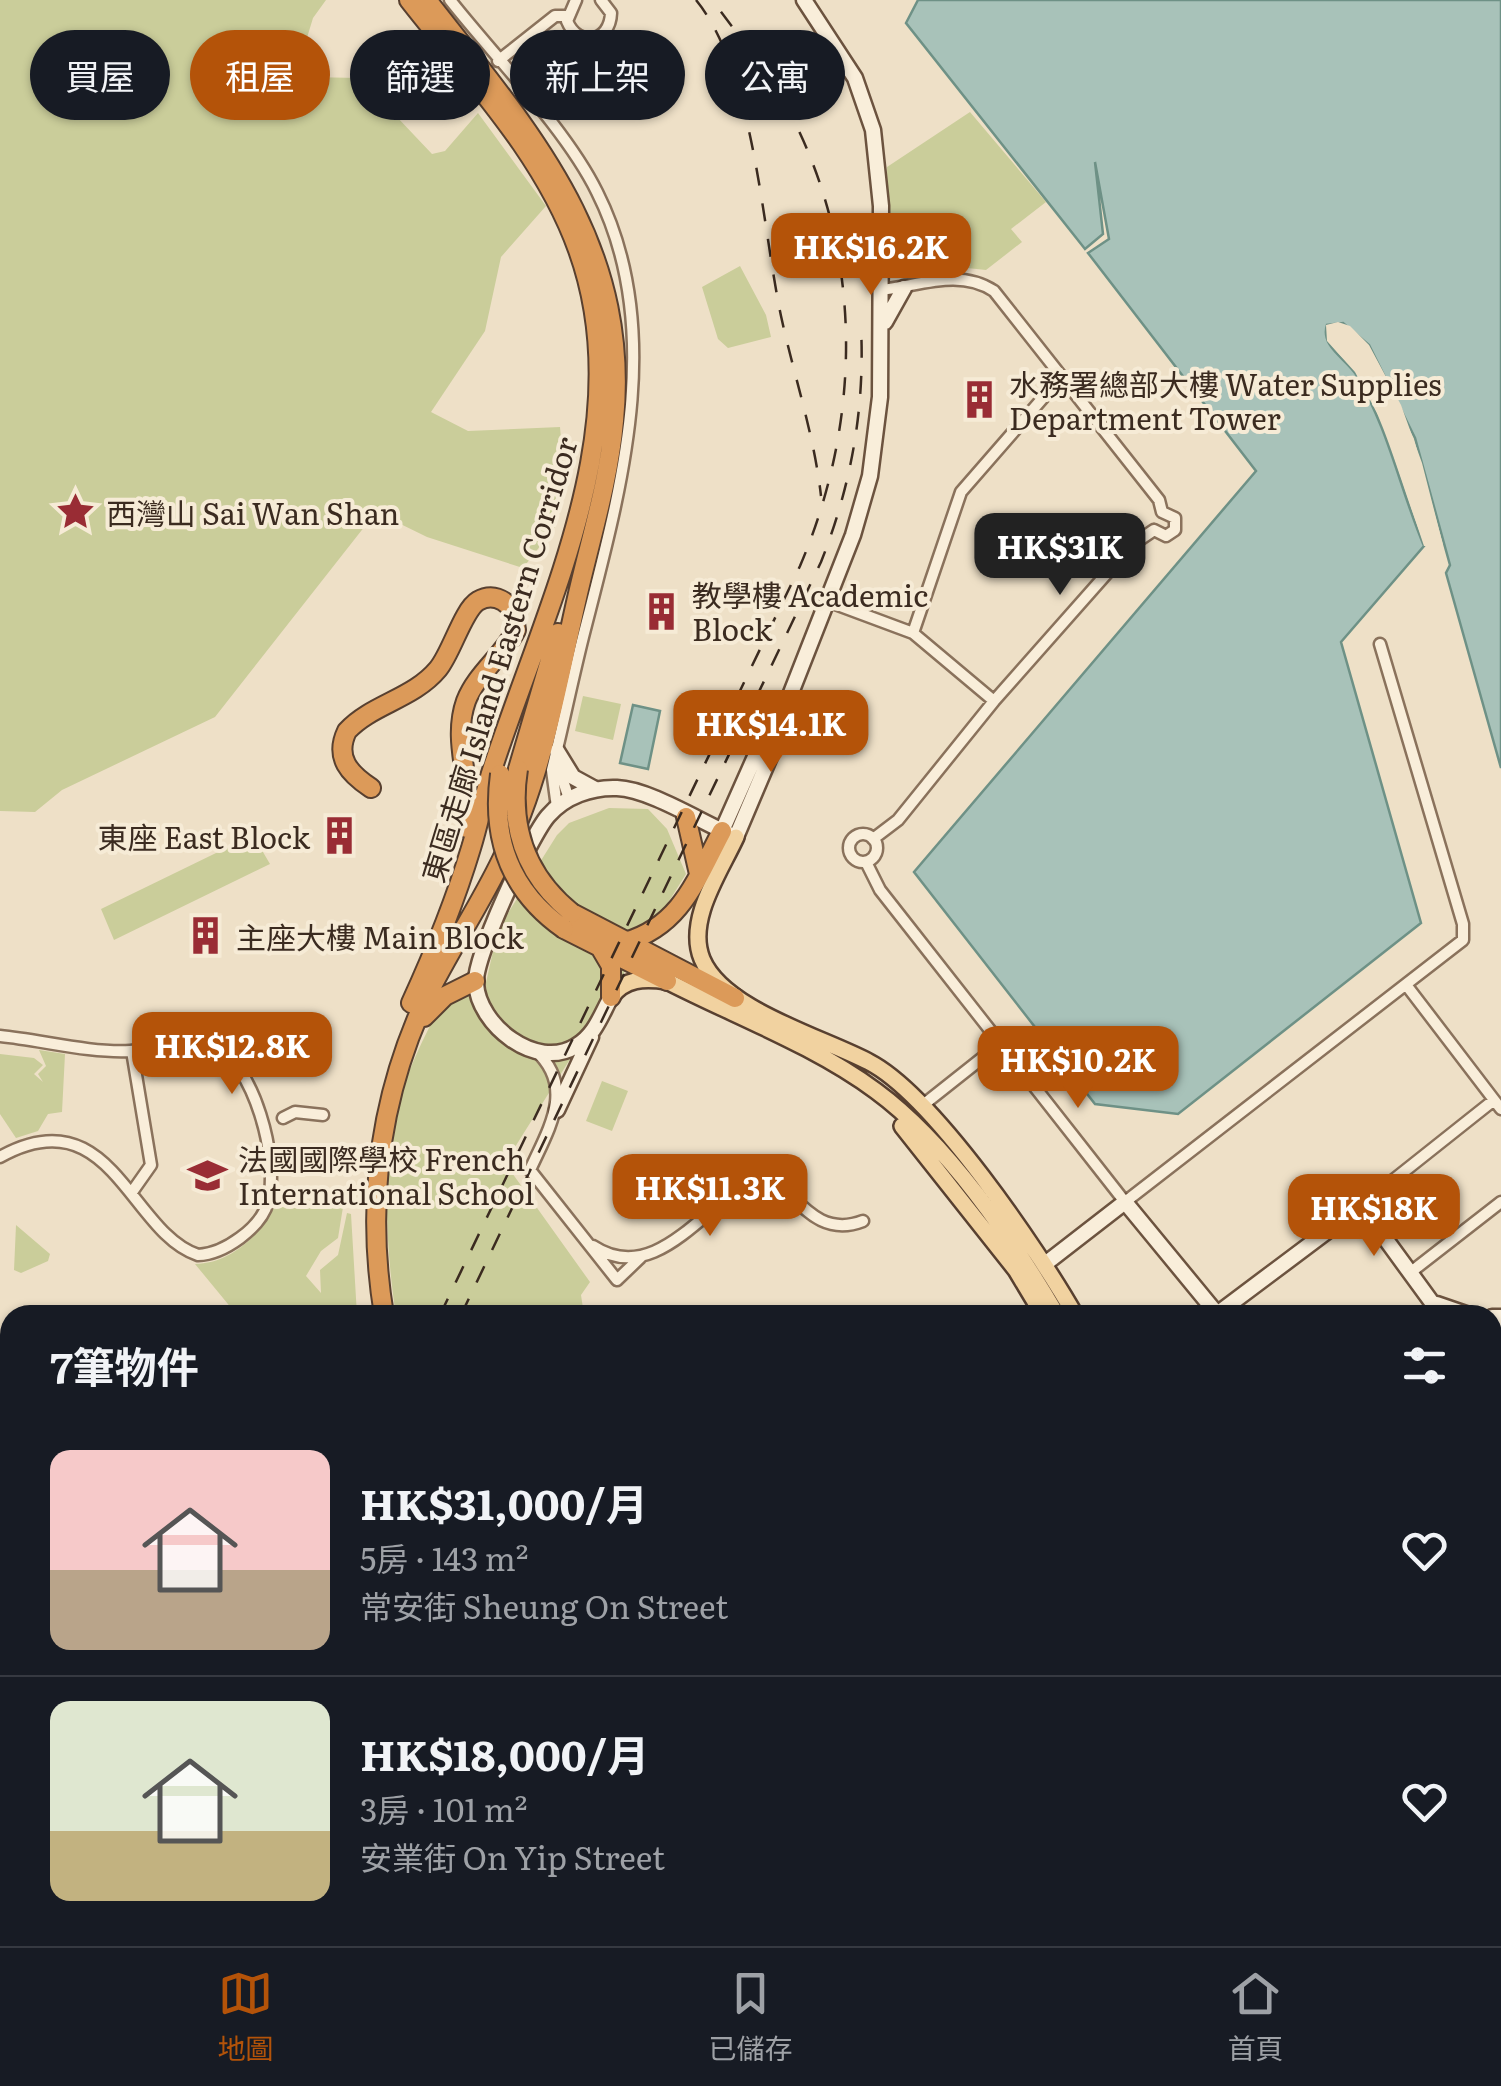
<!DOCTYPE html>
<html lang="zh-TW">
<meta charset="utf-8">
<style>
body{margin:0;font-family:Literata,"Noto Sans TC",serif;background:#242831;color:#f1f3f6;height:100vh;display:flex;flex-direction:column;font-size:38px;white-space:nowrap}
*{box-sizing:border-box;margin:0}
p{font-size:32px;color:#9ea1a6}
.icon{flex:none;width:55px;height:55px;fill:none;stroke:currentColor;stroke-width:2;stroke-linecap:round;stroke-linejoin:round}
.map{position:relative;flex:1;overflow:hidden}
.drawer{position:absolute;left:0px;top:1305px;width:1502px;height:642px;display:flex;flex-direction:column;background:#171b24;border-radius:30px 30px 0 0;box-shadow:0 2px 8px #0004}
.drawer>*{flex:none}
.guide{position:absolute;left:30px;top:30px;width:1000px;height:90px;display:flex;gap:20px}
.price{position:absolute;translate:-50% -85px;padding:0 22px;border-radius:20px;background:#b45309;color:#fff;font-size:32px;line-height:65px;filter:drop-shadow(0 2px 5px #0008)}
.price::after{content:'';position:absolute;left:50%;top:60px;width:30px;height:22px;margin-left:-15px;background:inherit;clip-path:polygon(0 0,100% 0,50% 100%)}
.price.current{background:#222;color:#fff}
ul{padding:0;list-style:none}
li{display:flex;align-items:center;gap:30px;height:250px;padding:0 50px}
li+li{border-top:2px solid #363941}
li span{display:grid;place-items:center;flex:none;width:280px;height:200px;border-radius:20px;color:#555}
li>.icon{margin-inline-start:auto}
span .icon{width:120px;height:120px;fill:#fffc;stroke-width:1}
li b{font-size:42px}
h2{display:flex;justify-content:space-between;align-items:center;height:120px;padding:0 50px;font-size:42px}
.chip{padding:0 35px;border-radius:45px;background:#171b24;box-shadow:0 2px 8px #0004;font-size:35px;line-height:90px}
.chip.current{background:#b45309;color:#fff}
.tab-bar{display:flex;justify-content:space-around;align-items:center;height:140px;border-top:2px solid #363941;background:#171b24;font-size:28px;color:#9ea1a6}
.tab-bar a{display:grid;justify-items:center;gap:5px}
.tab-bar .current{color:#b45309}
.map>svg:first-child{display:block}
.green{fill:#cacd9a}
.cemetery{fill:#c0c299}
.water{fill:#a8c2b9;stroke:#6e9186;stroke-width:2.5}
.pier{fill:#eee0c7}
.lines{fill:none;stroke-linecap:round;stroke-linejoin:round}
.street-casing{stroke:#8a725c;stroke-width:15}
.secondary-casing{stroke:#6c533f;stroke-width:19}
.primary-casing{stroke:#584030;stroke-width:20}
.highway-casing{stroke:#584030;stroke-width:22}
.street{stroke:#f9eeda;stroke-width:10}
.secondary{stroke:#f9eeda;stroke-width:14}
.primary{stroke:#f1d2a0;stroke-width:15}
.highway{stroke:#dc9a59;stroke-width:18}
.rail{stroke:#3b2b20;stroke-width:2.5;stroke-dasharray:18 18;stroke-linecap:butt}
.highway-bridge-casing{stroke:#584030;stroke-width:22;stroke-linecap:butt}
.highway-bridge{stroke:#dc9a59;stroke-width:18}
.labels{text-anchor:middle;dominant-baseline:central;stroke-width:8;stroke-linejoin:round;paint-order:stroke}
.poi-label{font-size:30px;fill:#3b2b20;stroke:#f6ebd6;text-anchor:start}
.street-label{font-size:30px;fill:#3b2b20;stroke:#f6ebd6}
</style>
<div class="map">
<svg width="1501" height="1946" viewBox="0 0 1501 1946">
<rect width="100%" height="100%" fill="#eee0c7"/>
<path class="green" d="M 0,0 L 326,0 L 313,18 L 299,64 L 306,77 L 360,78 L 432,154 L 445,151 L 478,113 L 546,206 L 501,257 L 485,331 L 431,412 L 468,431 L 560,427 L 563,462 L 555,527 L 523,568 L 427,537 L 376,512 L 215,717 L 62,790 L 35,812 L 0,811 Z
M 970,112 L 1046,202 L 1011,229 L 1022,242 L 986,270 L 948,266 L 889,276 L 887,167 Z
M 740,266 L 766,315 L 771,337 L 728,348 L 718,339 L 702,287 Z
M 583,696 L 621,704 L 613,740 L 575,731 Z
M 609,808 L 648,809 L 667,829 L 686,874 L 505,1163 L 590,1282 L 581,1295 L 584,1315 L 396,1315 C 387,1259 382,1177 394,1121 C 402,1081 424,1035 444,1000 L 485,987 L 498,929 L 557,835 L 569,823 Z
M 253,835 L 270,864 L 114,940 L 101,909 Z
M 39,1050 L 65,1054 L 62,1112 L 48,1114 L 38,1131 L 16,1138 L 0,1114 L 0,1054 L 34,1058 L 43,1065 L 34,1074 L 43,1082 L 38,1074 L 46,1066 Z
M 602,1081 L 628,1091 L 612,1131 L 586,1121 Z
M 279,1194 L 343,1207 L 338,1238 L 321,1251 L 306,1276 L 321,1293 L 320,1270 L 338,1255 L 347,1213 L 351,1214 L 357,1315 L 237,1315 L 195,1264 C 233,1264 268,1229 279,1194 Z
M 16,1225 L 50,1254 L 48,1261 L 21,1273 L 14,1270 Z
M 1492,1731 L 1501,1738 L 1501,1866 L 1493,1878 Z
M 628,1938 L 742,1938 L 746,1946 L 624,1946 Z
M 778,1938 L 925,1938 L 913,1946 L 778,1946 Z"/>
<path class="cemetery" d="M 1021,1938 L 1350,1938 L 1361,1946 L 1010,1946 Z"/>
<path class="water" d="M 918,0 L 1501,0 L 1501,768 L 1446,573 L 1450,565 L 1415,438 L 1369,345 L 1343,323 L 1327,325 C 1320,347 1347,359 1357,376 C 1389,431 1400,489 1424,546 L 1341,642 L 1421,923 L 1178,1114 L 1095,1104 L 914,872 L 1256,471 L 1088,253 L 1109,239 L 1095,162 L 1103,234 L 1085,249 L 906,23 Z
M 633,705 L 660,711 L 648,769 L 620,763 Z"/>
<path class="pier" d="M 1338,322 L 1350,326 L 1369,345 L 1401,405 L 1422,463 L 1443,545 L 1438,546 L 1404,422 L 1381,375 L 1353,335 L 1341,327 L 1330,328 L 1332,339 L 1360,369 L 1395,439 L 1429,546 L 1424,546 L 1384,426 L 1355,372 L 1327,341 L 1326,325 Z"/>
<g class="lines">
<defs>
<path id="street" d="M 450,0 C 495,57 566,129 597,192 C 668,333 619,495 583,637 C 572,681 563,725 552,770 L 557,807
M 576,0 L 567,21 C 578,48 610,43 611,13 L 601,0
M 580,38 L 593,67
M 498,61 L 555,16 L 567,16
M 880,290 C 919,286 959,268 994,291 L 1159,500 L 1162,512
M 1154,530 L 1166,536 L 1175,530 L 1175,518 L 1162,512
M 827,601 L 913,633 L 994,701
M 913,633 L 961,492 L 1062,376
M 557,762 L 569,799
M849 848a14 14 0 1 1 28 0a14 14 0 1 1-28 0Z
M 873,839 L 898,820 L 994,701 L 1132,545 L 1154,530
M 866,862 L 880,890 L 1125,1202 L 1463,940 L 1463,924 L 1380,644
M 1407,986 L 1501,1109
M 0,1036 C 41,1040 88,1053 130,1051 C 159,1049 181,1028 212,1043 C 254,1063 280,1160 268,1202 C 261,1228 224,1254 198,1255 C 130,1233 111,1095 0,1157
M 535,1050 C 576,1087 549,1128 530,1170 L 617,1280 L 641,1257
M 923,1105 L 1000,1044
M 283,1118 L 295,1112 L 323,1115
M 132,1192 L 151,1165 L 132,1051
M 1353,1212 L 1494,1100
M 593,1246 C 658,1289 708,1198 761,1176 C 790,1178 809,1242 863,1221
M 1411,1272 L 1501,1202
M 410,1938 L 410,1946
M 521,1938 L 521,1946
M 1386,1938 L 1396,1946
M 228,1946 L 239,1938
M 336,1946 L 346,1938
M 616,1946 L 620,1938
M 945,1946 L 955,1938"/>
<path id="secondary" d="M 885,322 L 904,288
M 557,751 L 573,777 L 595,789
M 722,831 L 774,714 L 788,699
M 611,997 C 601,1015 595,1035 576,1046 C 536,1071 478,1025 476,983 C 474,957 530,837 548,816 C 565,796 592,787 617,788 C 650,789 704,824 736,837 L 786,719 L 789,698 L 853,535 L 870,476 L 880,397 L 881,206 L 873,130 L 855,78 L 804,0
M 557,1110 L 591,1037
M 1045,1264 L 1125,1202 L 1218,1315
M 1437,1304 L 1469,1315
M 1217,1314 L 1353,1212 L 1371,1219 L 1441,1315
M 1492,1317 L 1501,1317
M 1492,1329 L 1501,1329
M 0,1409 L 4,1406
M 1492,1434 L 1501,1435
M 1492,1448 L 1501,1450
M 0,1758 L 10,1735
M 187,1946 L 199,1938"/>
<path id="primary" d="M 736,837 C 720,872 686,920 702,959 C 723,1010 822,1037 869,1062 C 933,1095 1038,1250 1075,1315
M 611,997 C 625,978 644,978 667,981 C 735,1016 814,1045 876,1091 C 947,1143 1013,1240 1057,1315
M 902,1126 L 1016,1270 L 1043,1315
M 0,1664 L 10,1673
M 0,1687 L 10,1696"/>
<path id="highway" d="M 409,0 C 470,78 544,155 578,250 C 640,422 549,598 495,761 C 485,789 480,819 471,848 C 455,901 434,953 411,1003
M 518,769 L 558,633
M 371,788 C 350,774 334,758 347,731 C 372,704 413,699 438,669 C 452,652 463,610 478,601 C 492,593 504,599 513,610 L 516,630 C 503,656 477,673 466,701 C 451,743 474,785 467,828
M 686,817 L 699,874
M 572,913 L 735,998
M 564,929 L 667,981
M 625,942 C 681,926 696,880 722,831
M 601,949 L 611,966 L 611,997
M 424,1017 L 445,996 L 475,981
M 384,1315 C 366,1206 379,1099 426,998 C 449,951 479,907 502,859 C 542,778 557,686 577,598 C 590,540 609,481 614,421 C 631,242 530,132 427,0"/>
</defs>
<use href="#street" class="street-casing"/>
<use href="#secondary" class="secondary-casing"/>
<use href="#primary" class="primary-casing"/>
<use href="#highway" class="highway-casing"/>
<use href="#street" class="street"/>
<use href="#secondary" class="secondary"/>
<use href="#primary" class="primary"/>
<use href="#highway" class="highway"/>
<path class="rail" d="M 696,0 C 754,71 762,226 781,316 C 794,376 814,434 821,496
M 440,1315 L 800,566 C 864,416 864,245 783,100 C 762,65 737,33 712,0
M 461,1315 L 821,562 C 851,486 865,409 861,327"/>
<defs>
<path id="highway-bridge" d="M 518,769 C 509,827 526,876 572,913
M 500,774 C 491,839 510,891 564,929"/>
</defs>
<use href="#highway-bridge" class="highway-bridge-casing"/>
<use href="#highway-bridge" class="highway-bridge"/>
</g>
<defs>
<symbol id="building-bare" viewBox="-9 -9 18 18"><path d="M-4-6H4V6H1V3H-1V6H-4ZM-2.5-4.3h1.7v1.8h-1.7ZM.8-4.3h1.7v1.8H.8ZM-2.5-1h1.7V.8h-1.7ZM.8-1h1.7V.8H.8Z" fill="#992c34" stroke="#f6ebd6" stroke-width="2.5" paint-order="stroke"/></symbol>
<symbol id="sight-bare" viewBox="-9 -9 18 18"><path d="M0-6L1.8-2.2L6-1.7L2.9 1.2L3.7 5.4L0 3.3L-3.7 5.4L-2.9 1.2L-6-1.7L-1.8-2.2Z" fill="#992c34" stroke="#f6ebd6" stroke-width="2.5" paint-order="stroke"/></symbol>
<symbol id="school-bare" viewBox="-9 -9 18 18"><path d="M0-5L7-2L0 1L-7-2ZM-4 1L0 2.5L4 1V4Q0 6-4 4Z" fill="#992c34" stroke="#f6ebd6" stroke-width="2.5" paint-order="stroke"/></symbol>
</defs>
<g fill-rule="evenodd">
<use href="#building-bare" x="952" y="372" width="55" height="55"/>
<use href="#sight-bare" x="48" y="484" width="55" height="55"/>
<use href="#building-bare" x="634" y="584" width="55" height="55"/>
<use href="#building-bare" x="312" y="808" width="55" height="55"/>
<use href="#building-bare" x="178" y="908" width="55" height="55"/>
<use href="#school-bare" x="180" y="1148" width="55" height="55"/>
</g>
<g class="labels">
<g class="poi-label">
<text x="1009" y="383">水務署總部大樓 Water Supplies<tspan x="1009" dy="34">Department Tower</tspan></text>
<text x="106" y="512">西灣山 Sai Wan Shan</text>
<text x="692" y="594">教學樓 Academic<tspan x="692" dy="34">Block</tspan></text>
<text x="310" y="836" text-anchor="end">東座 East Block</text>
<text x="236" y="936">主座大樓 Main Block</text>
<text x="238" y="1158">法國國際學校 French<tspan x="238" dy="34">International School</tspan></text>
</g>
<g class="street-label">
<text transform="translate(498 659) rotate(-73)">東區走廊 Island Eastern Corridor</text>
</g>
</g>
</svg>
<b class="price" style="left:871px;top:298px">HK$16.2K</b>
<b class="price current" style="left:1060px;top:598px">HK$31K</b>
<b class="price" style="left:771px;top:775px">HK$14.1K</b>
<b class="price" style="left:232px;top:1097px">HK$12.8K</b>
<b class="price" style="left:1078px;top:1111px">HK$10.2K</b>
<b class="price" style="left:710px;top:1239px">HK$11.3K</b>
<b class="price" style="left:1374px;top:1259px">HK$18K</b>
<div class="guide">
<a class="chip">買屋</a>
<a class="chip current">租屋</a>
<a class="chip">篩選</a>
<a class="chip">新上架</a>
<a class="chip">公寓</a>
</div>
<section class="drawer">
<h2>7筆物件<svg class="icon" aria-label="filters" viewBox="0 0 24 24"><path d="M4 7h16M4 17h16"/><circle cx="9" cy="7" r="2"/><circle cx="15" cy="17" r="2"/></svg></h2>
<ul>
<li><span style="background:linear-gradient(#f6c9c9 60%,#b9a48a 0)"><svg class="icon" aria-label="home" viewBox="0 0 24 24"><path d="M3 11l9-7 9 7M6 9v11h12V9"/></svg></span><div><b>HK$31,000/月</b><p>5房 · 143 m²</p><p>常安街 Sheung On Street</p></div><svg class="icon" aria-label="heart" viewBox="0 0 24 24"><path d="M12 20l-8-8c-3-5 5-10 8-4 3-6 11-1 8 4z"/></svg></li>
<li><span style="background:linear-gradient(#dfe7d0 65%,#c2b280 0)"><svg class="icon" aria-label="home" viewBox="0 0 24 24"><path d="M3 11l9-7 9 7M6 9v11h12V9"/></svg></span><div><b>HK$18,000/月</b><p>3房 · 101 m²</p><p>安業街 On Yip Street</p></div><svg class="icon" aria-label="heart" viewBox="0 0 24 24"><path d="M12 20l-8-8c-3-5 5-10 8-4 3-6 11-1 8 4z"/></svg></li>
</ul>
</section>
</div>
<nav class="tab-bar">
<a class="current"><svg class="icon" aria-label="map" viewBox="0 0 24 24"><path d="M3 6l6-2 6 2 6-2v14l-6 2-6-2-6 2zM9 4v14M15 6v14"/></svg>地圖</a>
<a><svg class="icon" aria-label="saved" viewBox="0 0 24 24"><path d="M7 4h10v16l-5-4-5 4z"/></svg>已儲存</a>
<a><svg class="icon" aria-label="home" viewBox="0 0 24 24"><path d="M3 11l9-7 9 7M6 9v11h12V9"/></svg>首頁</a>
</nav>
